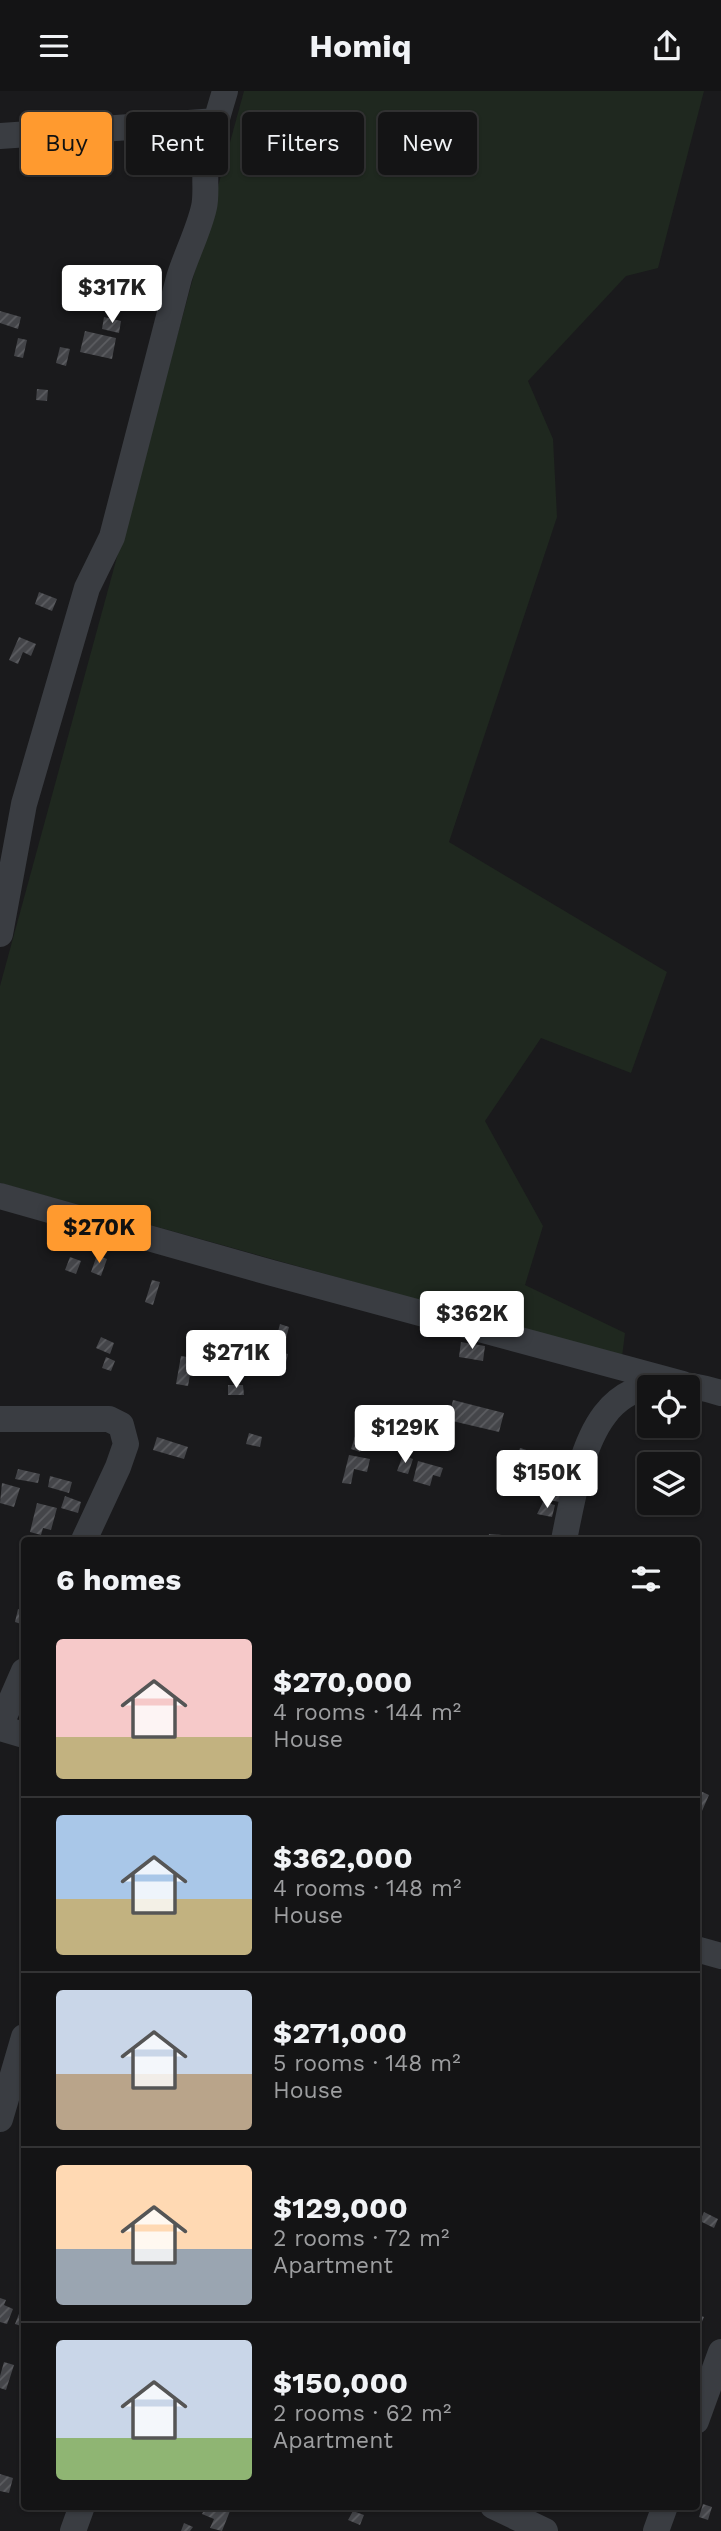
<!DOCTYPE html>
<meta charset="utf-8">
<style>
body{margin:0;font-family:"Work Sans",sans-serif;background:#212122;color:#f1f3f6;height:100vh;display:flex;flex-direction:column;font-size:26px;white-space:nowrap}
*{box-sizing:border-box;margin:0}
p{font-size:23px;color:#9d9ea0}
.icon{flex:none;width:38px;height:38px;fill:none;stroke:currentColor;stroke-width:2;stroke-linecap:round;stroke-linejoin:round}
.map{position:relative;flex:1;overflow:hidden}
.sheet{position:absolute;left:21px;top:1446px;width:679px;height:973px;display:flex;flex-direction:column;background:#141415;border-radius:7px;box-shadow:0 2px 5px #0004,0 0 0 2px #333334}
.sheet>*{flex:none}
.top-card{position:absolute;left:21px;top:21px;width:679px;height:63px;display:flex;gap:14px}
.controls{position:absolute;left:637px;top:1284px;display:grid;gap:14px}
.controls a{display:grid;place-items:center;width:63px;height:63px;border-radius:7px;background:#141415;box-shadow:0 2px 5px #0004,0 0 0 2px #333334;font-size:35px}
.price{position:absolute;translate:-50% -60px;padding:0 16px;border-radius:7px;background:#fff;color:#222;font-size:23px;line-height:46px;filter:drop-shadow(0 2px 4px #0008)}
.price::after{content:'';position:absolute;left:50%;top:42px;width:21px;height:16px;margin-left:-10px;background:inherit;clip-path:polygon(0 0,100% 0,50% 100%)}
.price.current{background:#ff9a2f;color:#111}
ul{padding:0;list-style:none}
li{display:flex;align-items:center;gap:21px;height:175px;padding:0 35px}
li+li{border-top:2px solid #333334}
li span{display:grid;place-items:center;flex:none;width:196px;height:140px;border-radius:7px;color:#555}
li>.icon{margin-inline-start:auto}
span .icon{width:84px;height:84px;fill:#fffc;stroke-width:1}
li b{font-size:30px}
h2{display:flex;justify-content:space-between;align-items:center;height:84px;padding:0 35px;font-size:30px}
.tag{padding:0 24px;border-radius:7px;background:#141415;box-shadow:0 2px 5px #0004,0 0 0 2px #333334;font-size:24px;line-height:63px}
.tag.current{background:#ff9a2f;color:#111}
header{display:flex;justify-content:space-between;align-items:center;height:91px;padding:0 35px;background:#141415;font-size:32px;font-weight:700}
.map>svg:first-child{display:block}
.green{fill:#1f281f}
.building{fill:url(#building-hatch)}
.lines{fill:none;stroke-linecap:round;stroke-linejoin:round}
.minor{stroke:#3a3d42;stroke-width:26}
</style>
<header><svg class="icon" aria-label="menu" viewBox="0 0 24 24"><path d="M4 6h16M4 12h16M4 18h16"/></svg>Homiq<svg class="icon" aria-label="share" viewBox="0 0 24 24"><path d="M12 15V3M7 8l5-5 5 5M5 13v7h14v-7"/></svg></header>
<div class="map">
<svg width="721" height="2440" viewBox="0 0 721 2440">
<defs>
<pattern id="building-hatch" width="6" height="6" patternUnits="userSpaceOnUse" patternTransform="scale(1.75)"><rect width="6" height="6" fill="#444549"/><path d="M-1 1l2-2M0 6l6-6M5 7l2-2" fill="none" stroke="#5c5d61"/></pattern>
</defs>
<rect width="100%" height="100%" fill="#1a1a1c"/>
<path class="green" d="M 244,0 L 704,0 L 658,177 L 626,185 L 528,290 L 553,348 L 557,426 L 449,751 L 667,881 L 631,982 L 541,947 L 485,1030 L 543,1135 L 525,1194 L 625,1242 L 622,1266 L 0,1092 L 0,895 Z"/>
<path class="building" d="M 0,220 L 21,226 L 18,238 L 0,232 Z
M 104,226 L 121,230 L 119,242 L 102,238 Z
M 85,240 L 116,247 L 112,268 L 80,261 Z
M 18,247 L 27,249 L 23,267 L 14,265 Z
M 60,256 L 70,258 L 66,275 L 56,272 Z
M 37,298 L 48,299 L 47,310 L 36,309 Z
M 39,501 L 57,508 L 52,520 L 35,513 Z
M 19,546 L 36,553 L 31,565 L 23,561 L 18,573 L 9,569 Z
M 97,1164 L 107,1168 L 101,1185 L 91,1181 Z
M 70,1166 L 81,1170 L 76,1183 L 65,1179 Z
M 152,1189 L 160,1191 L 153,1214 L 145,1211 Z
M 280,1233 L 289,1236 L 285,1251 L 276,1248 Z
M 101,1246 L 114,1252 L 110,1263 L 96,1257 Z
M 461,1251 L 485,1255 L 483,1270 L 459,1266 Z
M 273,1259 L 288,1263 L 285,1275 L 270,1271 Z
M 181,1265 L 193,1267 L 188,1295 L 176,1293 Z
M 106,1266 L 115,1270 L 111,1280 L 102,1277 Z
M 228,1294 L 243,1294 L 244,1304 L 228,1304 Z
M 453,1309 L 504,1322 L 499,1341 L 448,1329 Z
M 396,1327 L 414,1331 L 411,1343 L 393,1339 Z
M 357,1339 L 366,1342 L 360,1361 L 351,1358 Z
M 249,1342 L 262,1346 L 260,1356 L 246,1353 Z
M 157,1346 L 188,1356 L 184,1368 L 153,1359 Z
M 520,1357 L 563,1370 L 558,1386 L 515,1373 Z
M 349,1364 L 370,1368 L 367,1381 L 354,1378 L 351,1393 L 342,1392 Z
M 403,1364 L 413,1368 L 408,1383 L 397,1380 Z
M 418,1370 L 443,1377 L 440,1386 L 433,1384 L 430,1395 L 413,1390 Z
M 18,1378 L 40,1383 L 38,1392 L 15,1388 Z
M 50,1385 L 72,1391 L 69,1402 L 48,1396 Z
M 552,1388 L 564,1390 L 560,1411 L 548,1409 Z
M 2,1392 L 20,1397 L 14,1416 L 0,1412 Z
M 65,1405 L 81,1411 L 78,1422 L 61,1417 Z
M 543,1411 L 555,1414 L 552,1426 L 537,1423 Z
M 37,1412 L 57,1417 L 51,1439 L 43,1437 L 41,1444 L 30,1441 Z
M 489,1443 L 502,1444 L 501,1449 L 488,1449 Z
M 18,1518 L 24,1520 L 24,1534 L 15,1531 Z
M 696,1698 L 709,1704 L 702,1720 L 696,1718 Z
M 704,2121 L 718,2128 L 714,2137 L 700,2130 Z
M 0,2207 L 6,2209 L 4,2214 L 13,2218 L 7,2233 L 0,2231 Z
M 24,2210 L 24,2236 L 15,2233 Z
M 696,2223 L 704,2226 L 699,2238 L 696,2237 Z
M 4,2271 L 14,2274 L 6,2299 L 0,2297 L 0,2285 Z
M 24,2360 L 24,2381 L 19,2379 Z
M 0,2383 L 13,2387 L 9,2402 L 0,2400 Z
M 703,2413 L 712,2416 L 708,2429 L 699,2426 Z
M 206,2415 L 232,2415 L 222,2440 L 210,2437 L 214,2428 L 202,2423 Z
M 353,2420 L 364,2424 L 360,2434 L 348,2429 Z
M 184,2432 L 193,2436 L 190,2440 L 181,2440 Z"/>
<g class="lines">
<path class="minor" d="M 0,45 L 217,30
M 0,843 L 24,713 L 87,497 L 112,446 L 179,187 C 186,164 199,139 204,116 C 207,103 204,87 206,73 C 210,49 218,24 225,0
M 0,1105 L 272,1182 L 683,1293
M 0,1328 L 109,1328 L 121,1334 L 126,1353 L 118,1376 L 84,1449
M 564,1449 C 583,1353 598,1264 721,1302
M 0,1635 L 24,1580
M 0,1637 L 24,1644
M 696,1858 L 721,1865
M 0,2028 L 24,1946
M 696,2330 L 721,2261
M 493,2415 L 545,2440
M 73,2440 L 82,2415
M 656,2440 L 665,2415"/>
</g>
</svg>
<div class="controls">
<a><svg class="icon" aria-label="locate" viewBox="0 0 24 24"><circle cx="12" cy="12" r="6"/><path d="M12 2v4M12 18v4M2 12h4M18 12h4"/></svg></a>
<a><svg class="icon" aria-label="layers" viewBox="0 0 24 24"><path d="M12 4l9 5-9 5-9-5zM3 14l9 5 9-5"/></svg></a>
</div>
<b class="price" style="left:112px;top:234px">$317K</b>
<b class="price current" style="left:99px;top:1174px">$270K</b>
<b class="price" style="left:472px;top:1260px">$362K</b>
<b class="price" style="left:236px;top:1299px">$271K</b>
<b class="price" style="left:405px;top:1374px">$129K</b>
<b class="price" style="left:547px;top:1419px">$150K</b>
<div class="top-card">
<a class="tag current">Buy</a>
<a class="tag">Rent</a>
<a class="tag">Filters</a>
<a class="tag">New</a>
</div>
<section class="sheet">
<h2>6 homes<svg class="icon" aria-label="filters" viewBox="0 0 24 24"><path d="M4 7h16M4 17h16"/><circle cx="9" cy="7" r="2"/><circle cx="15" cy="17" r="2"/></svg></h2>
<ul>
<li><span style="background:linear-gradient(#f6c9c9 70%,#c2b280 0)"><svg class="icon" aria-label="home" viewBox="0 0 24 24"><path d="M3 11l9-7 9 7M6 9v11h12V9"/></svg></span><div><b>$270,000</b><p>4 rooms · 144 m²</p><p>House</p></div></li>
<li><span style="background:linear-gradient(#a9c7e8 60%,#c2b280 0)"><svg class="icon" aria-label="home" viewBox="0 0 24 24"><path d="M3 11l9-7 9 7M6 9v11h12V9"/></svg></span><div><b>$362,000</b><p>4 rooms · 148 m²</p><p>House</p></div></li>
<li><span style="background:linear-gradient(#c9d6e8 60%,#b9a48a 0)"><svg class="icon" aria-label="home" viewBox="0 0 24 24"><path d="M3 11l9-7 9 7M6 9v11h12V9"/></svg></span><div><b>$271,000</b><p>5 rooms · 148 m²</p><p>House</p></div></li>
<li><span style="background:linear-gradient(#ffd9b3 60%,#9aa5b1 0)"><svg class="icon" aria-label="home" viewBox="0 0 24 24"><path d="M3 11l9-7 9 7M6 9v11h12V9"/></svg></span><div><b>$129,000</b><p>2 rooms · 72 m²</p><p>Apartment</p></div></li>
<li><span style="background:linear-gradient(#c9d6e8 70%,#8fb573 0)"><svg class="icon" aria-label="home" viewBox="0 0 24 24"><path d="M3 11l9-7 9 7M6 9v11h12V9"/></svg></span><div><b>$150,000</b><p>2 rooms · 62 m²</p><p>Apartment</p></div></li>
</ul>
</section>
</div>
